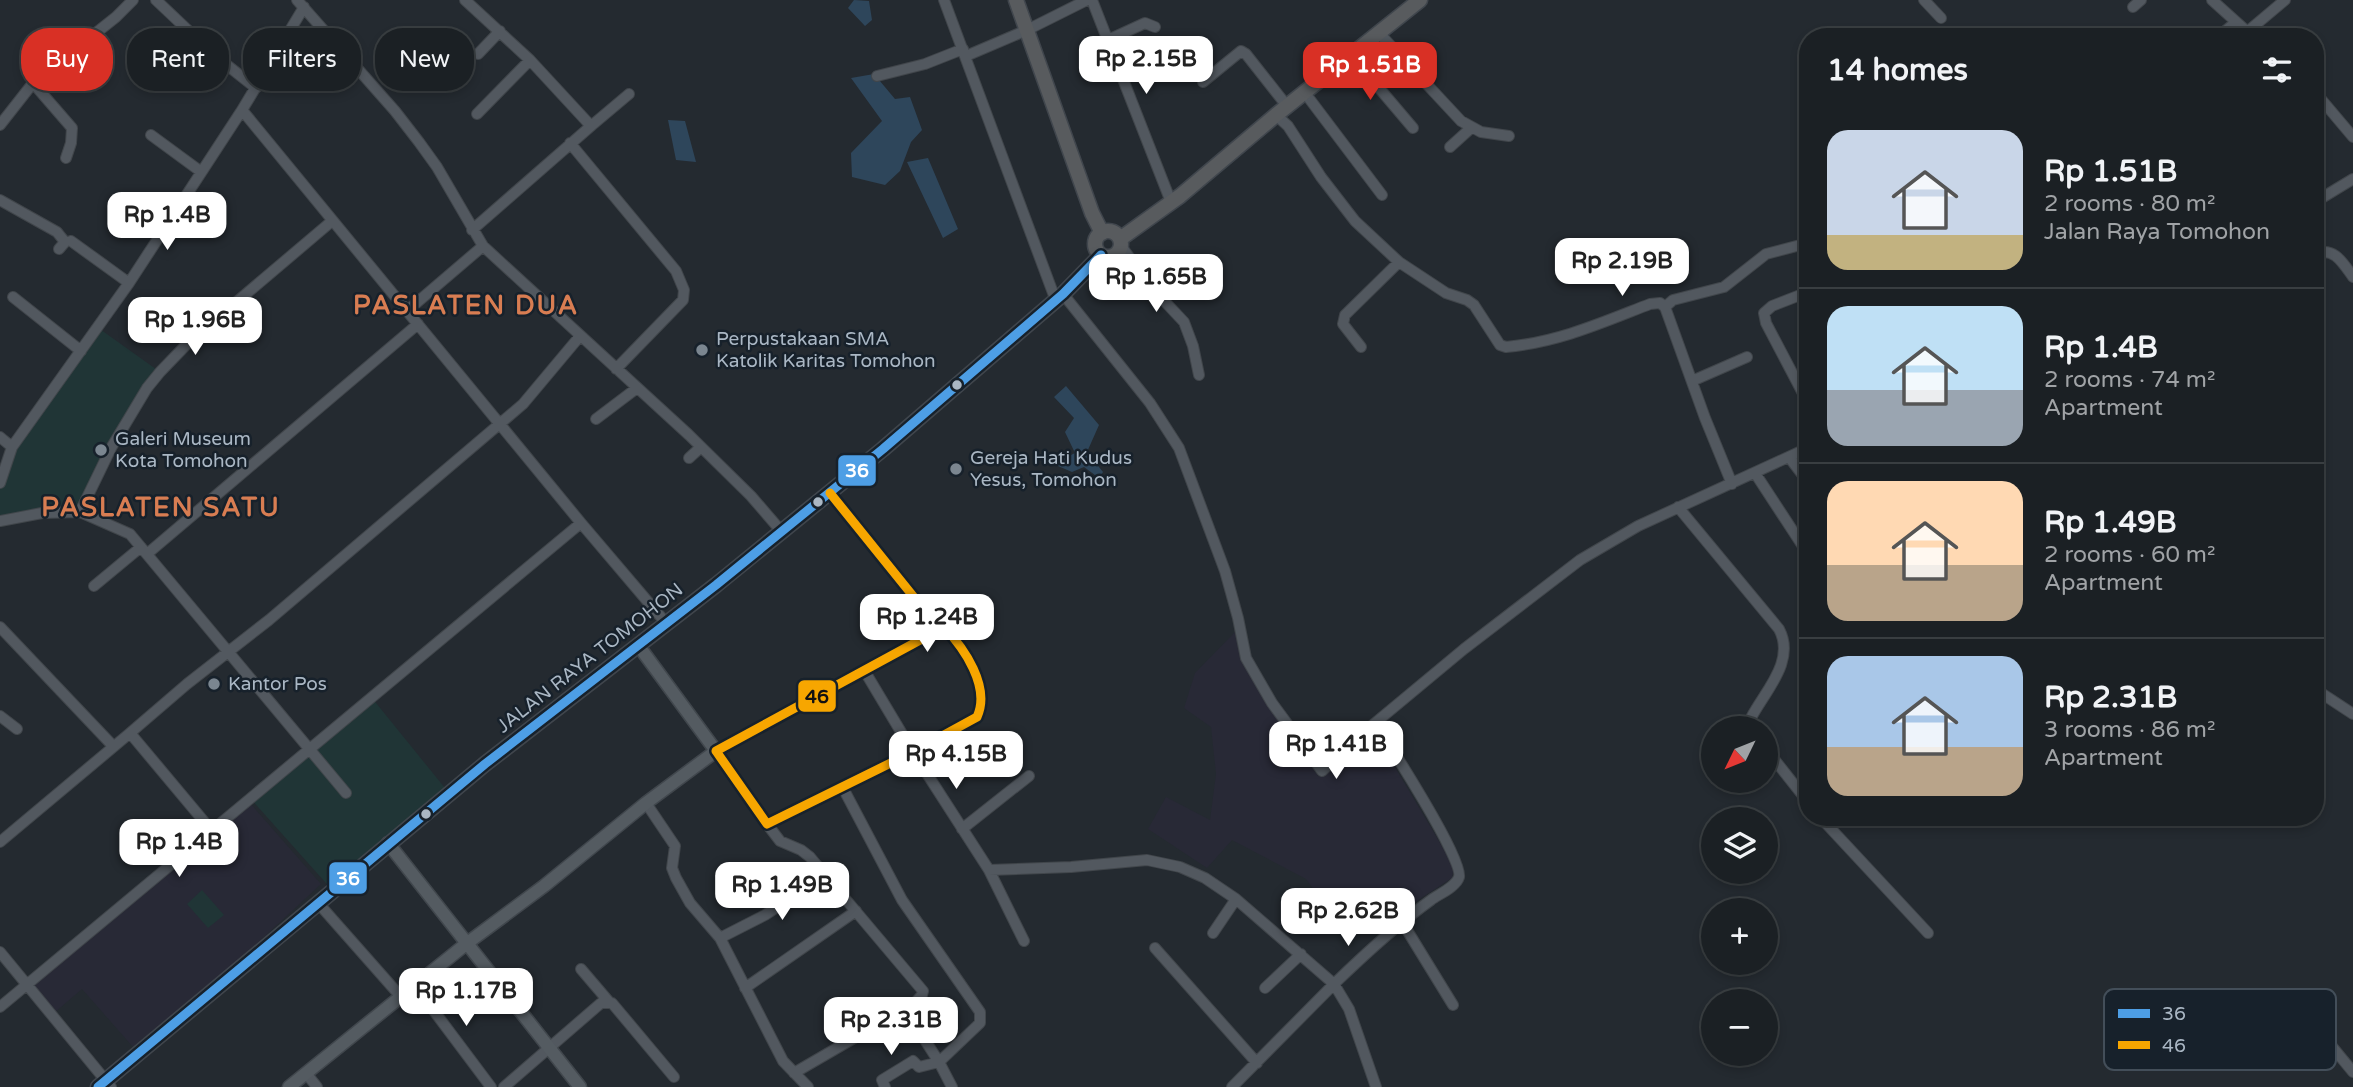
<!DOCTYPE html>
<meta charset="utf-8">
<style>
body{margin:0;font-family:"Varela Round",sans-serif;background:#282d31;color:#f1f3f6;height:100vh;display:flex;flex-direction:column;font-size:26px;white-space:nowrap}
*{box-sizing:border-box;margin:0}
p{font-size:23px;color:#a0a3a6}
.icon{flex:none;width:38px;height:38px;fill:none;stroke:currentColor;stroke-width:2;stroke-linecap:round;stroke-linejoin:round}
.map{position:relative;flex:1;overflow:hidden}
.drawer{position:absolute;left:1799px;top:28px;width:525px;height:798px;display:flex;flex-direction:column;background:#1b2024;border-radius:28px;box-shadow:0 4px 10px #0003,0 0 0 2px #393e41}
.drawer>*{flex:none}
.top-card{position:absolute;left:21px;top:28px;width:665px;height:63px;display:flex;gap:14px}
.needle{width:46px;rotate:227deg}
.tools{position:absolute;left:1701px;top:716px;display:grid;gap:14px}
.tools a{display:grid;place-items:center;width:77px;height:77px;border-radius:50%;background:#1b2024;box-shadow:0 4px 10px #0003,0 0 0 2px #393e41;font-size:35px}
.price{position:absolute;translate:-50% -60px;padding:0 16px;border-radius:14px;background:#fff;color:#222;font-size:23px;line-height:46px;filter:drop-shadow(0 2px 4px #0008)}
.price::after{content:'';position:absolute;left:50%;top:42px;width:21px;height:16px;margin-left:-10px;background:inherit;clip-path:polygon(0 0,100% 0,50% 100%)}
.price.on{background:#d93025;color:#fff}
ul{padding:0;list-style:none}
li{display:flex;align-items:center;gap:21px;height:175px;padding:0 28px}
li+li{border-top:2px solid #393e41}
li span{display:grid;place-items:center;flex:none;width:196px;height:140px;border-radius:21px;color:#555}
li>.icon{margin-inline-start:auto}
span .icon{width:84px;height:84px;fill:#fffc;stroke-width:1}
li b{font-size:30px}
h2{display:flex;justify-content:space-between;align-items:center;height:84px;padding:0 28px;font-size:30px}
.pill{padding:0 24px;border-radius:28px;background:#1b2024;box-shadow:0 4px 10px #0003,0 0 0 2px #393e41;font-size:24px;line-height:63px}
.pill.on{background:#d93025;color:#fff}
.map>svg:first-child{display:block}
.medical{fill:#282936}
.green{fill:#203536}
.water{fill:#2e465b}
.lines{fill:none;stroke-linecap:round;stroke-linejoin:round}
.minor-casing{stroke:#41464b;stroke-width:12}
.major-casing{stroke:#41474d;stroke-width:15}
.highway-casing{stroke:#40464d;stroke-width:17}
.minor{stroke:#52585f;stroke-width:10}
.major{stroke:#545b61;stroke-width:12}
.highway{stroke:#585b5e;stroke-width:14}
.bus-1-casing{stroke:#17212b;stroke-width:14}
.bus-2-casing{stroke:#17212b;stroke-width:14}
.bus-1{stroke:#4d9ee5;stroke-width:9}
.bus-2{stroke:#f7a600;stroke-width:9}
.poi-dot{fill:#7b8690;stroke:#17212b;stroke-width:2.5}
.bus-dot{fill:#aab7c4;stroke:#17212b;stroke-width:2.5}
.labels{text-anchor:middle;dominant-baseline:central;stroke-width:5;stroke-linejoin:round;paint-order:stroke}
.poi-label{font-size:19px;fill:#aab7c4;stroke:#17212b;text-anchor:start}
.street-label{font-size:19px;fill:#aab7c4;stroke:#17212b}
.district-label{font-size:26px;font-weight:bold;letter-spacing:2px;fill:#d87d52;stroke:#17212b}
.key{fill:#17212b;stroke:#434e59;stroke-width:2}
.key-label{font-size:19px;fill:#aab7c4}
.line-badge{stroke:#17212b;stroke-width:2.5}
.badge-label{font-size:19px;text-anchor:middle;font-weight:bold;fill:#fff}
.pale-badge-label{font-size:19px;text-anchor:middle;font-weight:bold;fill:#111}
</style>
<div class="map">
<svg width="2353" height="1087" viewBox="0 0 2353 1087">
<rect width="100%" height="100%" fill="#242a30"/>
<path class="medical" d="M 1237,630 L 1254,680 L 1318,776 L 1328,770 L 1375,734 L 1454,866 L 1452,878 L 1389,919 L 1377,903 L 1342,929 L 1306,879 L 1232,840 L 1207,868 L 1148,829 L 1166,797 L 1210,820 L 1216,774 L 1211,727 L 1184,708 L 1195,673 Z
M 249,802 L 321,884 L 235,964 L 133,1047 L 82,989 L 54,1013 L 31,984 Z"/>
<path class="green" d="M 97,327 L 160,372 L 80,512 L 0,521 L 0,483 L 4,467 Z
M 372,698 L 449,793 L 333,891 L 250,798 Z
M 202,890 L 224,915 L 208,928 L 187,904 Z"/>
<path class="water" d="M 854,0 L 869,1 L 872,20 L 865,26 L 848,8 Z
M 874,74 L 895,99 L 910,97 L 922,130 L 911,142 L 900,171 L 885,185 L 852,177 L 851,153 L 882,121 L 851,78 Z
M 668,120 L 685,121 L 696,162 L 676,160 Z
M 928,158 L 958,229 L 943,238 L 907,162 Z
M 1066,386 L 1099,425 L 1087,452 L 1103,472 L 1099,478 L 1084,467 L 1072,472 L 1058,466 L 1061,460 L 1075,453 L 1065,432 L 1074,418 L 1054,397 Z"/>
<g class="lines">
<defs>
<path id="minor" d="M 156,0 L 213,54 L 256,88
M 297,0 L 395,111 L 419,142 L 437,167 L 483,246 L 689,435 L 751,496 L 782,532
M 465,0 L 530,60 L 591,126 L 472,230
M 944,0 L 1056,301
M 1092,0 L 1171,202
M 1924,0 L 1941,18
M 2212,0 L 2253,37
M 2133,7 L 2141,0
M 2247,32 L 2285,0
M 1379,33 L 1461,121 L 1481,132 L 1509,136
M 2218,37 L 2235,23
M 1108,40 L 1145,23 L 1155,27
M 478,54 L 500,31
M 1351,55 L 1413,128
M 966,56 L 1027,30 L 1087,0
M 877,76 L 925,64 L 963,49
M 1203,82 L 1241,51 L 1246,54 L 1287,106
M 33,83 L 72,128 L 71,143 L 66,158
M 2315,92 L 2353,137
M 1305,93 L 1382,195
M 242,110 L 581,523 L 666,623
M 477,114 L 530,60
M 1276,115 L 1288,126 L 1321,177 L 1355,221 L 1399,262 L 1446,293 L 1467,300 L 1474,305 L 1500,345 L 1506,347 C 1559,342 1601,323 1650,304 L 1660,303 L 1665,307 L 1705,418 L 1732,484
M 0,125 L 33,83 L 116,17 L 133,0
M 591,126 L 629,94
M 151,135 L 200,171
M 570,143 L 676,271 L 684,290 L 683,300 L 616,369
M 1450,147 L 1471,128
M 0,200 L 57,232 L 65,242 L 59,249
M 2315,202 L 2353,179
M 71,241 L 129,283
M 1121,246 L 1153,289 L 1184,322 L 1193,346 L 1199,375
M 2315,254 C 2334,246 2343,263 2353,277
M 1808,292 L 1772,306 L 1764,313 L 1766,323 L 1808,403
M 1063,294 L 1150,403 L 1179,448 L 1225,571 L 1238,618 L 1246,658 L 1272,703 L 1322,771 L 1375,723 L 1464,649 L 1580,560 L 1638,526 L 1808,448
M 13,297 L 81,351
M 1665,307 L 1673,300 L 1724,287 L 1766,254 L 1808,243
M 407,311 L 483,246
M 1361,347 L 1343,324 L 1345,315 L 1399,262
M 1692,381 L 1747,357
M 596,419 L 637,388
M 0,437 L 12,447
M 1789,457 L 1808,482
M 689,458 L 701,447
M 1755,473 L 1808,554
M 0,483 L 12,447 L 129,283 L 242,110 L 304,7
M 830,493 L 917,601 L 944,627 L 716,751 L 767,824 L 913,752 L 977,717 C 991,687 964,648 944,627
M 1678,507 L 1779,629 C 1796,661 1765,691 1751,718 L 1753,728
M 80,512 L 111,448 L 147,388 L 160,372 L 187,344 L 332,221
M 0,521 L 42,513 L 80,512 L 130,534 L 346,793
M 147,554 L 418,324
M 94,586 L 141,547
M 0,627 L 113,746
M 864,670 L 913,752 L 989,870 L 1071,867 L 1147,860 L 1180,867 L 1205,878 L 1236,899 L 1334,984 C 1365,954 1396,925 1431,900 C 1439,894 1456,887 1459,877 C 1464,860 1389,744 1375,723
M 2315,689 L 2353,714
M 0,716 L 17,729
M 130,733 L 187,684 L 269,620 L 523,404 L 580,336
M 1766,749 L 1808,802
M 843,788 L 902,900 L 980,1012 L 980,1023 L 939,1062 L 952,1087
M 646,803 L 675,846 L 672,868 L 676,878 L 690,903 L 720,938 L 783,1061 L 808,1087
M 1820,817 L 1928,933
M 767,824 L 780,841 L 801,850 L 810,857 L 923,991 L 922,995 L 907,1012 L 939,1062 L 919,1067 L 913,1061 L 882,1080 L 885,1087
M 962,829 L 1029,776
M 0,842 L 130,733 L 212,831
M 989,870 L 1024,941
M 319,904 L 402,998
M 1402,922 L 1453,1005
M 1213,933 L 1236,899
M 720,938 L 765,915 L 826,875
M 1155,948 L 1257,1063
M 0,952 L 111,1087
M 581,969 L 610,1003
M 416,987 L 491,1087
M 745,988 L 856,911
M 1265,988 L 1301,954
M 0,1007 L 581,523
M 2301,1009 L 2353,1072
M 306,1073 L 317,1087
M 794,1073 L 880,1023
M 504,1087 L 601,1003 L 612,1003 L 674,1077
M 1232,1087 L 1334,984 L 1349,1009 L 1376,1087"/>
<path id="major" d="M 388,843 L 580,1087
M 289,1087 L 466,944 L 544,886 L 646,803 L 716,751 L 638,645"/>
<path id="highway" d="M 1016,0 L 1092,213 L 1102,233
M1095 244a13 13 0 1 1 26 0a13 13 0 1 1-26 0Z
M 1120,239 L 1180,196 L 1276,115 L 1420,0
M 98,1087 L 485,764 L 716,585 L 883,449 L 1063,294 L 1101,255"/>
</defs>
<use href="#minor" class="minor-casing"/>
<use href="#major" class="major-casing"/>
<use href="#highway" class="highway-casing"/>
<use href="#minor" class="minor"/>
<use href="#major" class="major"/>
<use href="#highway" class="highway"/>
<defs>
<path id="bus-1" d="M 98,1087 L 485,764 L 716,585 L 883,449 L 1063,294 L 1101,255"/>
<path id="bus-2" d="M 830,493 L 917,601 L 944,627 L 716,751 L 767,824 L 913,752 L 977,717 C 991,687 964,648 944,627"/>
</defs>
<use href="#bus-1" class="bus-1-casing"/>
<use href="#bus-2" class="bus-2-casing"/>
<use href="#bus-1" class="bus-1"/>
<use href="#bus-2" class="bus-2"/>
</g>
<g class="poi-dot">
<circle cx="702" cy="350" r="7"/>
<circle cx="101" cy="450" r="7"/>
<circle cx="956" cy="469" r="7"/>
<circle cx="214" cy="684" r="7"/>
</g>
<g class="bus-dot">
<circle cx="957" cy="385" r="6"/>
<circle cx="818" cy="502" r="6"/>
<circle cx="426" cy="814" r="6"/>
</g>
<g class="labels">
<g class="poi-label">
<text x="716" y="339">Perpustakaan SMA<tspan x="716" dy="22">Katolik Karitas Tomohon</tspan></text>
<text x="115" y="439">Galeri Museum<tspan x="115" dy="22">Kota Tomohon</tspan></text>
<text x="970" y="458">Gereja Hati Kudus<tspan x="970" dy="22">Yesus, Tomohon</tspan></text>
<text x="228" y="684">Kantor Pos</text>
</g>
<g class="street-label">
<text transform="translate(590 658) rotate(-38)">JALAN RAYA TOMOHON</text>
</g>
<g class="district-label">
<text x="466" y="305">PASLATEN DUA</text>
<text x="161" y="507">PASLATEN SATU</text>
</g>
</g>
<rect x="2104" y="989" width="232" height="81" rx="10" class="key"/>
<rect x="2118" y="1009" width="32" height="9" fill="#4d9ee5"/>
<rect x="2118" y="1041" width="32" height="8" fill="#f7a600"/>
<g class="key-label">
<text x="2162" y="1020">36</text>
<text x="2162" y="1052">46</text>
</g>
<g class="line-badge">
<rect x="837" y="454" width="40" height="33" rx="7" fill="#4d9ee5"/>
<rect x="797" y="679" width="40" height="34" rx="7" fill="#f7a600"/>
<rect x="328" y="861" width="40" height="34" rx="7" fill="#4d9ee5"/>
</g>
<g class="badge-label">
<text x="857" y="477">36</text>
<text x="348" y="885">36</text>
</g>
<g class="pale-badge-label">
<text x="817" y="703">46</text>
</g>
</svg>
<div class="tools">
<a><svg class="needle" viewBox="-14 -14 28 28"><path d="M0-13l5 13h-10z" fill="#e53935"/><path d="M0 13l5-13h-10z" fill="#a0a3a6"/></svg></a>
<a><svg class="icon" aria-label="layers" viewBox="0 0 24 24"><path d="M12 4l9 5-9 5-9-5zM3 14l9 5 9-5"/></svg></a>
<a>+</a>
<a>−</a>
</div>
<b class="price" style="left:1146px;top:96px">Rp 2.15B</b>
<b class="price on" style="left:1370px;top:102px">Rp 1.51B</b>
<b class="price" style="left:167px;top:252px">Rp 1.4B</b>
<b class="price" style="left:1622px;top:298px">Rp 2.19B</b>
<b class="price" style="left:1156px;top:314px">Rp 1.65B</b>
<b class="price" style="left:195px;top:357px">Rp 1.96B</b>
<b class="price" style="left:927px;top:654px">Rp 1.24B</b>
<b class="price" style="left:1336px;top:781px">Rp 1.41B</b>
<b class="price" style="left:956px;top:791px">Rp 4.15B</b>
<b class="price" style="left:179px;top:879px">Rp 1.4B</b>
<b class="price" style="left:782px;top:922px">Rp 1.49B</b>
<b class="price" style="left:1348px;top:948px">Rp 2.62B</b>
<b class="price" style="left:466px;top:1028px">Rp 1.17B</b>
<b class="price" style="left:891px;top:1057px">Rp 2.31B</b>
<div class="top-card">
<a class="pill on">Buy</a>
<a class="pill">Rent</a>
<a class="pill">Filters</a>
<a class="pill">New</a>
</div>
<section class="drawer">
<h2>14 homes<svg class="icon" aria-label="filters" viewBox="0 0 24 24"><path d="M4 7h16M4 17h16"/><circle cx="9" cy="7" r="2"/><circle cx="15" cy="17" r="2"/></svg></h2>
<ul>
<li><span style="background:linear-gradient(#c9d6e8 75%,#c2b280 0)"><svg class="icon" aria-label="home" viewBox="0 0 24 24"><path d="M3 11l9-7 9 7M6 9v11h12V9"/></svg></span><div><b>Rp 1.51B</b><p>2 rooms · 80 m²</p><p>Jalan Raya Tomohon</p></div></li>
<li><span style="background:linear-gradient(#bfe0f5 60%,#9aa5b1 0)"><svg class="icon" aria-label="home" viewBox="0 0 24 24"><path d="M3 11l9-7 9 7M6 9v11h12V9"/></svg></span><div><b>Rp 1.4B</b><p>2 rooms · 74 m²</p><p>Apartment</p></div></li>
<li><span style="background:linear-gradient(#ffd9b3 60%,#b9a48a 0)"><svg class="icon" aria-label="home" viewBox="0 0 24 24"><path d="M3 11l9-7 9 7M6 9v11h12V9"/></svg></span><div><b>Rp 1.49B</b><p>2 rooms · 60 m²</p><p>Apartment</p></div></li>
<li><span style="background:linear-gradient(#a9c7e8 65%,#b9a48a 0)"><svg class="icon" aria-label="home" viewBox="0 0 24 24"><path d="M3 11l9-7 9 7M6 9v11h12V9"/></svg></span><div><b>Rp 2.31B</b><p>3 rooms · 86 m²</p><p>Apartment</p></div></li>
</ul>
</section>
</div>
